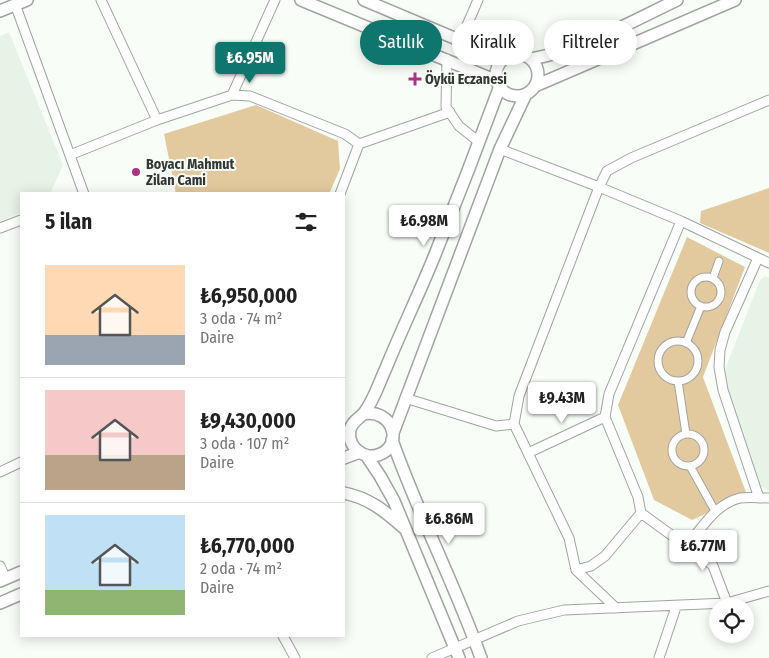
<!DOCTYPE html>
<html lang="tr">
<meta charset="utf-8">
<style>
body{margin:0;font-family:"Fira Sans Condensed",sans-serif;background:#f2f2f2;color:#222;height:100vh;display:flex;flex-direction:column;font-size:19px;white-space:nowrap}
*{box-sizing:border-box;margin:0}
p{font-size:16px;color:#767676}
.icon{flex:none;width:28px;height:28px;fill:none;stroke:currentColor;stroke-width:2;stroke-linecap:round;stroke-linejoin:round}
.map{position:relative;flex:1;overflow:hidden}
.side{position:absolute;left:20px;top:192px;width:325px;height:445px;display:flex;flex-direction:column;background:#fff;border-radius:0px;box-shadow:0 2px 12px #0003}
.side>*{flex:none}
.top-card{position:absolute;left:360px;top:20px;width:334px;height:45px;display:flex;gap:10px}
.fabs{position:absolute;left:709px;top:598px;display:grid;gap:10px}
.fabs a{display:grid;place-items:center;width:45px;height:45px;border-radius:50%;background:#fff;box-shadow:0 2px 12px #0003;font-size:25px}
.price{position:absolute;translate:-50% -42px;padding:0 11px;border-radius:5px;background:#fff;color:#222;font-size:16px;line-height:32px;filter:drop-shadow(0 1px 2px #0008)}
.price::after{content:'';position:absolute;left:50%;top:30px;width:15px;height:11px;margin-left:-8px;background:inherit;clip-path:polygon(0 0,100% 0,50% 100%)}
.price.on{background:#0f766e;color:#fff}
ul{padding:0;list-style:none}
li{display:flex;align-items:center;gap:15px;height:125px;padding:0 25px}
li+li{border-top:1px solid #e0e0e0}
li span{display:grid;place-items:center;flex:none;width:140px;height:100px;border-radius:0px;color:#555}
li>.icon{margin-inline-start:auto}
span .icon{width:60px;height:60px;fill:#fffc;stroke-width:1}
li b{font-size:21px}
h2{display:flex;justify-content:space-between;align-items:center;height:60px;padding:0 25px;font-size:21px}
.chip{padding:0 18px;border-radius:22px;background:#fff;box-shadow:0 2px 12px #0003;font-size:18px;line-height:45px}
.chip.on{background:#0f766e;color:#fff}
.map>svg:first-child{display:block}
.built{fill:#e8f3e8}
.green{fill:#e3ca9e}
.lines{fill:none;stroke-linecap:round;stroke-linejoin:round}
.pedestrian-casing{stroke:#a1a5a1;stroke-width:9}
.minor-casing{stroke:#a1a5a1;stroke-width:11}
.tertiary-casing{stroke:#a1a5a1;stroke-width:14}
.pedestrian{stroke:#fff;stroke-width:7}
.minor{stroke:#fff;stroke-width:9}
.tertiary{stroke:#fff;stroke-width:11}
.poi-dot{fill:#ac3285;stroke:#f8fdf8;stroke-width:2}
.labels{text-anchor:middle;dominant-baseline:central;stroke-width:4;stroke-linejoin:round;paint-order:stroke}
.poi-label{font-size:14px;font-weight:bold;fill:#353735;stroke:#f8fdf8;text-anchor:start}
</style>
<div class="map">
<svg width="769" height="658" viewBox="0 0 769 658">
<rect width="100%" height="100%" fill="#f8fdf8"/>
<path class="built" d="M 9,32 L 63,165 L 50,194 L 21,194 L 21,213 L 0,221 L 0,36 Z
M 765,276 L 769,278 L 769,491 L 759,485 L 722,377 L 760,280 Z"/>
<path class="green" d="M 256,105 L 338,141 L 340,169 L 329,194 L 176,194 L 164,134 Z
M 769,188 L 769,253 L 700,223 L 701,211 Z
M 687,237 L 745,267 L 703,377 L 747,495 L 692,520 L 654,500 L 618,405 Z"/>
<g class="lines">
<defs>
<path id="pedestrian" d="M691 292a15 15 0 1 1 30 0a15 15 0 1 1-30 0Z
M 713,278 L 719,261
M658 361a20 20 0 1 1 40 0a20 20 0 1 1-40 0Z
M 686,343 L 701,306
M 678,381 L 686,434
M672 450a16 16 0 1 1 32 0a16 16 0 1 1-32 0Z
M 690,466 L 715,511"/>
<path id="minor" d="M 101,0 L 157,120
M 15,4 L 84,194
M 460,41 L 478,0
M 447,59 L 446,107 L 459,126 L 479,142
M 232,95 L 275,0
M 359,144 L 450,112
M 500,149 L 599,187 L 681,221 L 769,263
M 70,155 L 157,120 L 232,95 L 250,96 L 345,134 L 359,144 L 340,194
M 0,228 L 21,220
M 758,258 L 725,332 L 720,350 L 719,367 L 723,390 L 759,498
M 405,398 L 496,426 L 514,424
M 528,453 L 605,417
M 0,472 L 21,462
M 641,513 L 711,564
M 0,566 L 6,579
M 576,570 L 591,566 L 605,556 L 641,513 L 638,497 L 605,417 L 609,394 L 681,221
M 727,603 L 713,566 L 697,533 C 709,518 720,503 740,498 C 749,497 760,498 769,498
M 616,608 L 576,570 L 569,538 L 514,424 L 519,396 L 599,187 L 607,171 L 631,158 L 769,100
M 283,636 L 295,658
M 432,658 L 518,621 L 564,610 L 727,603 L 769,591
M 659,658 L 676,607"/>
<path id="tertiary" d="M 301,0 L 497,81
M 364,0 L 504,59
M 0,11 L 27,0
M496 75a21 21 0 1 1 42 0a21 21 0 1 1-42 0Z
M 531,59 C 582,50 631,22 677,0
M 535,86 L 735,0
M 363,414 C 393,408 405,446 378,455 C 363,460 347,446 350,430 C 352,421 359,419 364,413 C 374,400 379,383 386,368 C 401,331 419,294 434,257 C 457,200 479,143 500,86
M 393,433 L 500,149 L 526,94
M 392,440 C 418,514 455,584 481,658
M 366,455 L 380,476 L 394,501 L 459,658
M 344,458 L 360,452
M 344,493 C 369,498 385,511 404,528
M 0,581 L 21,572
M 0,603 L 21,594"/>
</defs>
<use href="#pedestrian" class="pedestrian-casing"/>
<use href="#minor" class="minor-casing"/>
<use href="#tertiary" class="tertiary-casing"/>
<use href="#pedestrian" class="pedestrian"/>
<use href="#minor" class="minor"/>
<use href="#tertiary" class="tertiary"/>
</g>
<g class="poi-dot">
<path d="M412.5 71.5h5v5h5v5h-5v5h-5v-5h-5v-5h5z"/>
<circle cx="136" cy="172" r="5"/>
</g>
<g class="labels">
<g class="poi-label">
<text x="425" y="79">Öykü Eczanesi</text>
<text x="146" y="164">Boyacı Mahmut<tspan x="146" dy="16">Zilan Cami</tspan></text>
</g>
</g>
</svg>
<div class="fabs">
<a><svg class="icon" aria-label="locate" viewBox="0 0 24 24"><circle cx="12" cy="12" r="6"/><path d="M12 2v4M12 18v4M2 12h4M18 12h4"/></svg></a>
</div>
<b class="price on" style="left:250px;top:84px">₺6.95M</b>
<b class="price" style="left:424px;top:247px">₺6.98M</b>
<b class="price" style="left:562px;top:424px">₺9.43M</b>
<b class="price" style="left:449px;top:545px">₺6.86M</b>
<b class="price" style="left:703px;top:572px">₺6.77M</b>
<div class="top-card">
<a class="chip on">Satılık</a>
<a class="chip">Kiralık</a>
<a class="chip">Filtreler</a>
</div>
<section class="side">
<h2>5 ilan<svg class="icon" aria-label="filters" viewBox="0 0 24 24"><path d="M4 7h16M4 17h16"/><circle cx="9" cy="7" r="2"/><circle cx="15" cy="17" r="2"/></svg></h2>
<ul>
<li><span style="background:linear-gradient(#ffd9b3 70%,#9aa5b1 0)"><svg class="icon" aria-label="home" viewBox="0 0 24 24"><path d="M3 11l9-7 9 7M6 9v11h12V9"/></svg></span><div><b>₺6,950,000</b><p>3 oda · 74 m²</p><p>Daire</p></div></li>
<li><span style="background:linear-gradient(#f6c9c9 65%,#b9a48a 0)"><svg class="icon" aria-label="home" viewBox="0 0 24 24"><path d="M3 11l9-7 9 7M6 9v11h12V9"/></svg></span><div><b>₺9,430,000</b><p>3 oda · 107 m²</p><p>Daire</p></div></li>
<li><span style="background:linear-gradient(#bfe0f5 75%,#8fb573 0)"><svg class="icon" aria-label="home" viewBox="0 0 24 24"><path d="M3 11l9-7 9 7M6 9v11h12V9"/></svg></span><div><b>₺6,770,000</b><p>2 oda · 74 m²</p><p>Daire</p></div></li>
</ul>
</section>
</div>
